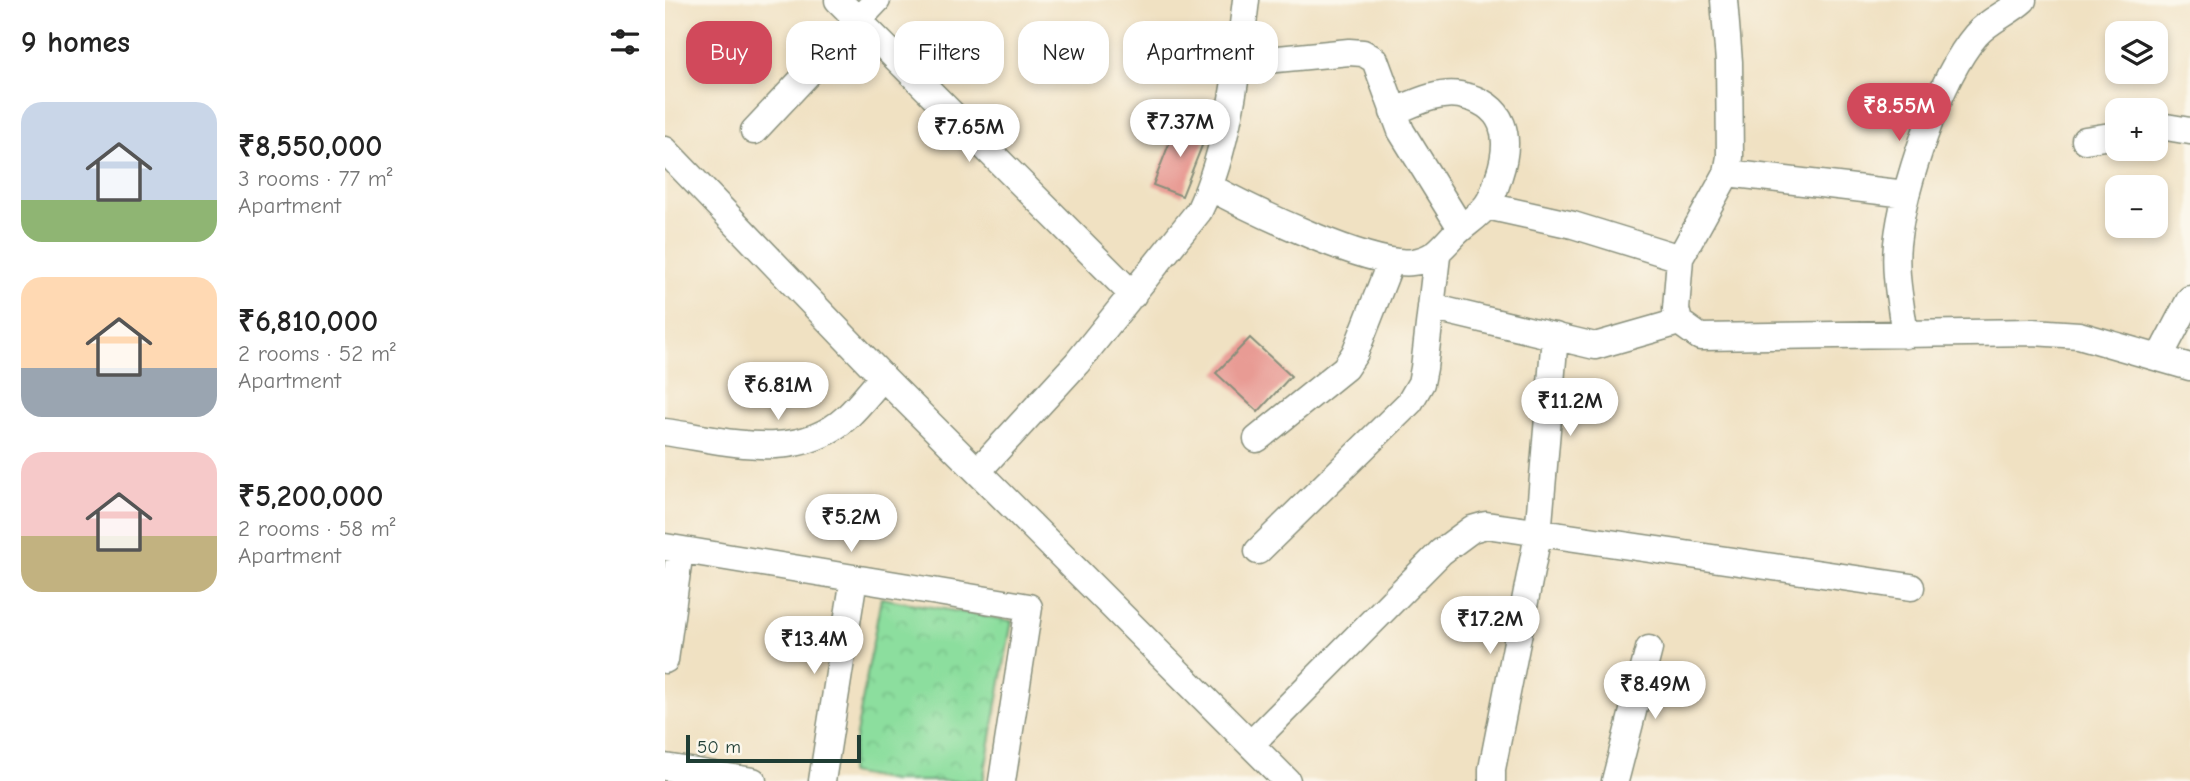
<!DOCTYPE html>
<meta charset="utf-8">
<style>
body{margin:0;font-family:"Comic Neue",sans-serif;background:#f2f2f2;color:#222;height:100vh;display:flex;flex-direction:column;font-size:26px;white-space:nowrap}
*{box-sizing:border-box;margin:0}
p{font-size:23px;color:#767676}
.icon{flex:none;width:38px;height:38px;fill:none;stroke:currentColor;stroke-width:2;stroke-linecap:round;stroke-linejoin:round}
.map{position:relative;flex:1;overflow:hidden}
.details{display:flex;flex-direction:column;background:#fff;width:665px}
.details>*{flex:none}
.banner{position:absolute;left:21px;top:21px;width:665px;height:63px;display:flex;gap:14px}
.controls{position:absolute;left:1440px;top:21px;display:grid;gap:14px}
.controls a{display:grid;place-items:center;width:63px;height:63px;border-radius:14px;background:#fff;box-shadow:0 4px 10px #0003;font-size:35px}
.scale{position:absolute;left:21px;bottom:18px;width:175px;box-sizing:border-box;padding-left:7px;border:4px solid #1f3d34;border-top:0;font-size:19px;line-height:24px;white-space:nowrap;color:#1f3d34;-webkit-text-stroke:5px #fbf7ec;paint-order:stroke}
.price{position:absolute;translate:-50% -60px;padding:0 16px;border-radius:24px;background:#fff;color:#222;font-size:23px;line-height:46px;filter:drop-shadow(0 2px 4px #0008)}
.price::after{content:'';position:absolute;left:50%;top:42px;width:21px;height:16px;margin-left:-10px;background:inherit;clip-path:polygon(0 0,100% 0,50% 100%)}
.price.on{background:#d1495b;color:#fff}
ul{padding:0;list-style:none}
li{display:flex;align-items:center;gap:21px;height:175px;padding:0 21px}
li span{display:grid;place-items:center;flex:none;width:196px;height:140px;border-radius:21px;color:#555}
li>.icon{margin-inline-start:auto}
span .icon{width:84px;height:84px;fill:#fffc;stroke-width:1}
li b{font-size:30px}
h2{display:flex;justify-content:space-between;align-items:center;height:84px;padding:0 21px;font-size:30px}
.chip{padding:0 24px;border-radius:21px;background:#fff;box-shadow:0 4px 10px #0003;font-size:24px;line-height:63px}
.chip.on{background:#d1495b;color:#fff}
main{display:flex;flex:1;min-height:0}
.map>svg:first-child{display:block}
.park{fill:url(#park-crowns);stroke:#568e69;stroke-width:2}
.building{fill:#e89b94}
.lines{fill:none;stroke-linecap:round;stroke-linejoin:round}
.minor-casing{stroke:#888f7b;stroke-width:29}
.minor{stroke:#fff;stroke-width:26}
</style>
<main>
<section class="details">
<h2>9 homes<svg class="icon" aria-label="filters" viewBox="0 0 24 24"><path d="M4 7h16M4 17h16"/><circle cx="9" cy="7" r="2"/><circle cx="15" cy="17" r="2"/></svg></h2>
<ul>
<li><span style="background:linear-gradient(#c9d6e8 70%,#8fb573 0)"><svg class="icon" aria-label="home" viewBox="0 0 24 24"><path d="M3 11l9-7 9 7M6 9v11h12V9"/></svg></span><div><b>₹8,550,000</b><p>3 rooms · 77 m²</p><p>Apartment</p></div></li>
<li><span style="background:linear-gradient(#ffd9b3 65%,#9aa5b1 0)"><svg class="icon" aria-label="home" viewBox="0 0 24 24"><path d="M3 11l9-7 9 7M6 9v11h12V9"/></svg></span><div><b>₹6,810,000</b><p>2 rooms · 52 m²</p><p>Apartment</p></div></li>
<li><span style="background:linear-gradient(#f6c9c9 60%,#c2b280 0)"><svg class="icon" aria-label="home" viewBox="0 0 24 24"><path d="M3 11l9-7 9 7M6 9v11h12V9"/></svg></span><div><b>₹5,200,000</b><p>2 rooms · 58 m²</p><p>Apartment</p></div></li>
</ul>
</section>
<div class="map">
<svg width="1525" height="781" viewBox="0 0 1525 781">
<defs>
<pattern id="park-crowns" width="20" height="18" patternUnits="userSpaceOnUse" patternTransform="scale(1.75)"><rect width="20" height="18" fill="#8cde9e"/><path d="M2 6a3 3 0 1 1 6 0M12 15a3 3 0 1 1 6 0" fill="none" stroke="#78bf89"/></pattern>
</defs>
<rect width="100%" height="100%" fill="#fbf7ec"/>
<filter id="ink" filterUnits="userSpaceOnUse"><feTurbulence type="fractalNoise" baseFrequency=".0143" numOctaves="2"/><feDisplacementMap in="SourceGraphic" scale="14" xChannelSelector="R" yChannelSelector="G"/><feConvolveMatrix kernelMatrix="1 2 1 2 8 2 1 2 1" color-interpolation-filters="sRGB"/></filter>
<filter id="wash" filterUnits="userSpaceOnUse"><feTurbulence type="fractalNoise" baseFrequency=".00686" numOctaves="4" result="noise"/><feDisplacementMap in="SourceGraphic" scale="28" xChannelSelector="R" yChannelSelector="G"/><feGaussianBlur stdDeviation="1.57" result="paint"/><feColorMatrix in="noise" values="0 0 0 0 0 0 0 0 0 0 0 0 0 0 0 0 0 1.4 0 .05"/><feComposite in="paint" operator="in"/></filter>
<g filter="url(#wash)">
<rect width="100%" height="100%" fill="#f0e1c2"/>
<path class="park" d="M 216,598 L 347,621 L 318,781 L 228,781 L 184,773 Z"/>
<g id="blocks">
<path class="building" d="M 513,121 L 542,133 L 517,196 L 488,185 Z
M 585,338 L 626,376 L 593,412 L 551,373 Z"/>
</g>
</g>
<g filter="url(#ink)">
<use href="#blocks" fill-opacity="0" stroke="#888f7b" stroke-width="2"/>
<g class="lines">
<defs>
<path id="minor" d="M 173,0 L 468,295
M 1059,0 L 1064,62 L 1065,157 L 1062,173
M 572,63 L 684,52 L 698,53 L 710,60 L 736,131 L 796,228
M 1491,128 L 1501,127 L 1525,131
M 89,131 L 212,0
M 1420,140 L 1452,135
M 0,150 L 218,377 L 622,781
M 545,187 C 585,209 706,268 748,262 C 770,259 776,248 790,234 C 800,224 814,216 822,205 C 828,197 831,185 834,176 C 847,137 841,104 795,95 C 772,91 748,104 728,112
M 822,206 L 908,225 L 1015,258 L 1011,309 L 1014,322 L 1035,337 L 1368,332 L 1414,335 L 1525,367
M 1015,258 L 1062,173 L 1241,194
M 766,307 L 930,346 L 1014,322
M 1240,335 C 1236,305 1229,274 1232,244 C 1238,188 1274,78 1311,35 C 1324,20 1344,13 1358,0
M 1495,356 L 1525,299
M 0,432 C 59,440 132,464 182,417 C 195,405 206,390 218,377
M 592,439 L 680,368 L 690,353 L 726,261
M 313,471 L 412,363 L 534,211 C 563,150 573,67 581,0
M 0,547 L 364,607 L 337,781
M 593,551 L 745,402 L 756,383 L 759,368 L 772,256
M 0,660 L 15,550
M 586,744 L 776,552 L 807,529 L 821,525 L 1246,587
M 0,767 L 88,781
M 157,781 L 189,578
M 827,781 L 827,769 L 873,535 L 890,336
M 950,781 L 984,649"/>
</defs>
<use href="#minor" class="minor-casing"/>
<use href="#minor" class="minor"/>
</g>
</g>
</svg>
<div class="controls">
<a><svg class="icon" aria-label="layers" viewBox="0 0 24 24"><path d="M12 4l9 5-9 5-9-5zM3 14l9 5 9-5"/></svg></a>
<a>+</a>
<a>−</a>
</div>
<div class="scale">50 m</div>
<b class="price on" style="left:1234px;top:143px">₹8.55M</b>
<b class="price" style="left:515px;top:159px">₹7.37M</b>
<b class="price" style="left:304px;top:164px">₹7.65M</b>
<b class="price" style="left:113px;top:422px">₹6.81M</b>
<b class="price" style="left:905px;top:438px">₹11.2M</b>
<b class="price" style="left:186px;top:554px">₹5.2M</b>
<b class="price" style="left:825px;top:656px">₹17.2M</b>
<b class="price" style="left:149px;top:676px">₹13.4M</b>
<b class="price" style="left:990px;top:721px">₹8.49M</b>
<div class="banner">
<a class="chip on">Buy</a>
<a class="chip">Rent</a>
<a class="chip">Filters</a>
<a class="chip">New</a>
<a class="chip">Apartment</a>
</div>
</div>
</main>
